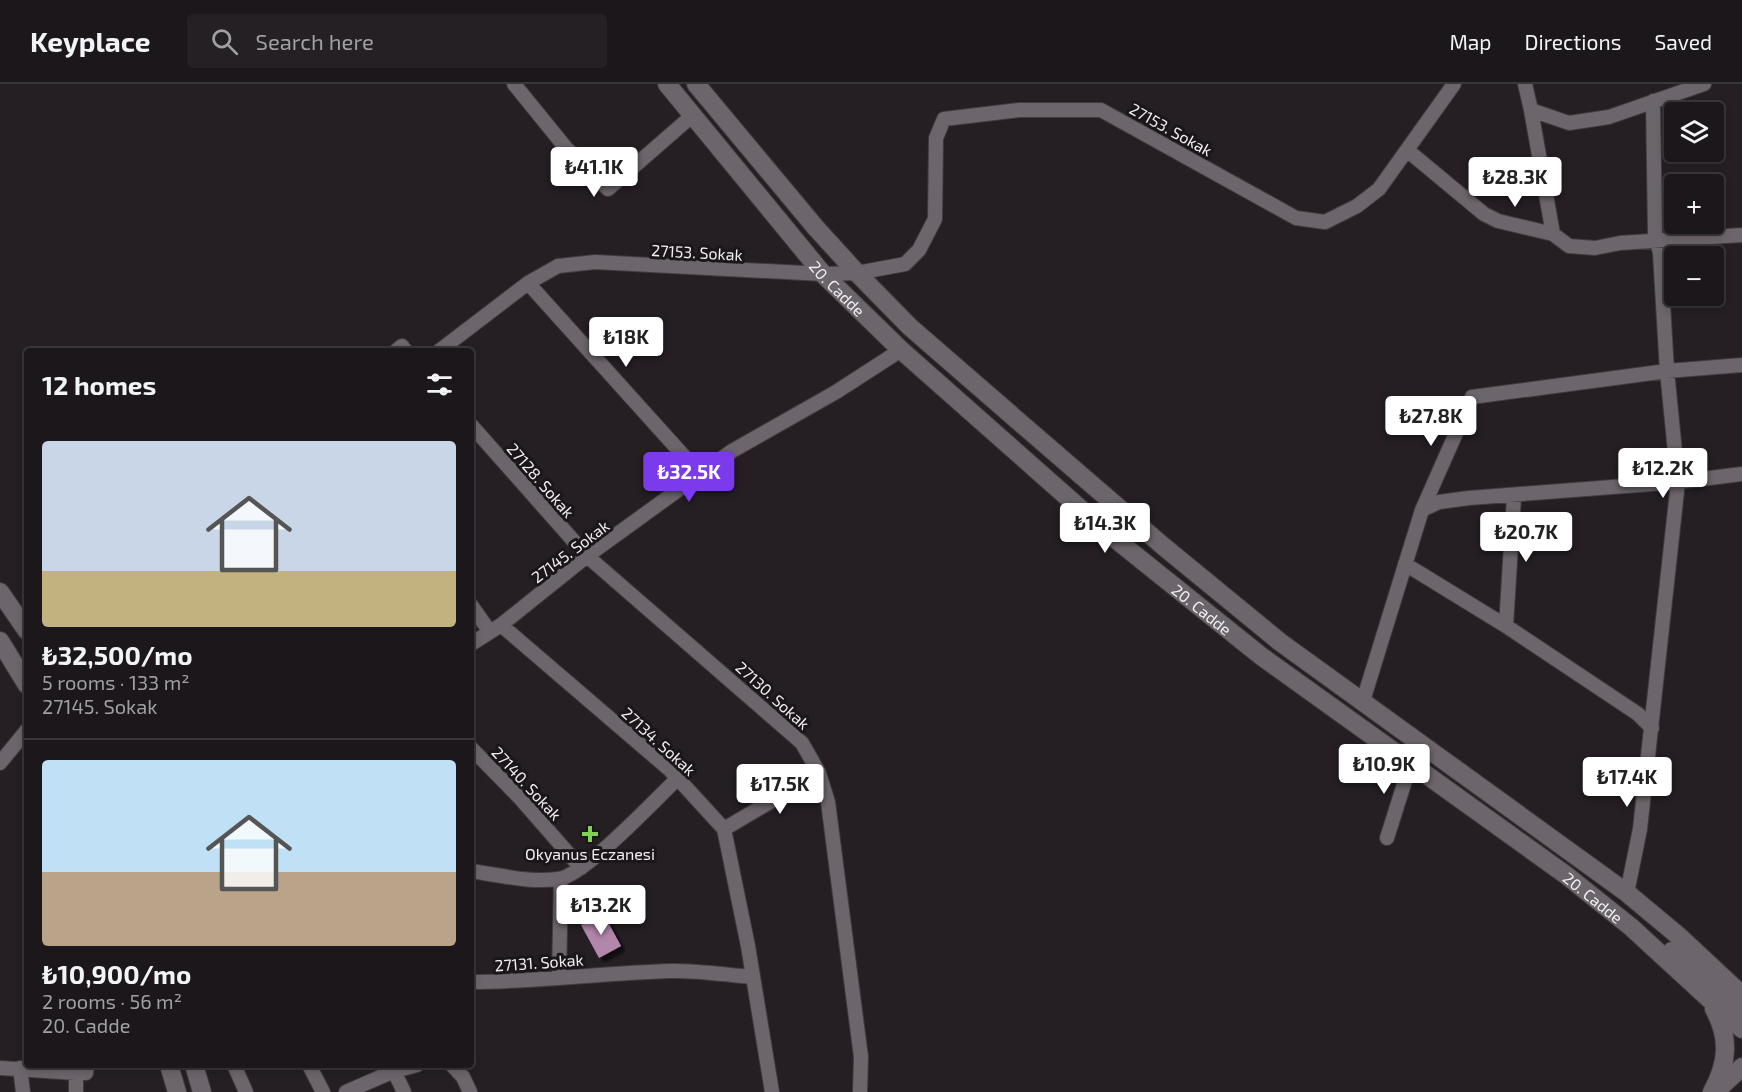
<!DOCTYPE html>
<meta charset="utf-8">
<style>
body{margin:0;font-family:"Exo 2",sans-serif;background:#252024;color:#f1f3f6;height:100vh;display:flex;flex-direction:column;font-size:22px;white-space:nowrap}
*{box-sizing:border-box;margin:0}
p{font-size:20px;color:#a09fa3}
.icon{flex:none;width:33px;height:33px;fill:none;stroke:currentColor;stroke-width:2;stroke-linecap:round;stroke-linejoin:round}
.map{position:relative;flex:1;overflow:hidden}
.details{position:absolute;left:24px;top:264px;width:450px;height:720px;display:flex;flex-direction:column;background:#1c171b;border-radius:6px;box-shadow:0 3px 9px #0003,0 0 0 2px #3a363a}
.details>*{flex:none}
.controls{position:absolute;left:1664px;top:18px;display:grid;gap:12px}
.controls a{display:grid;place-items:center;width:60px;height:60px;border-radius:6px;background:#1c171b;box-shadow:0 3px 9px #0003,0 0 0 2px #3a363a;font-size:30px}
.price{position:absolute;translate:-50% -51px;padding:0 14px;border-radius:6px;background:#fff;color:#222;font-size:20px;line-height:39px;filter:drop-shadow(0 2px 3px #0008)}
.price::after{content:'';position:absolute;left:50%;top:36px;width:18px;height:14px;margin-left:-9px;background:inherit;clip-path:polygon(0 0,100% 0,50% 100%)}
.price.active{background:#7c3aed;color:#fff}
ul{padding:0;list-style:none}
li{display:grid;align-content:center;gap:12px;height:318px;padding:0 18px}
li+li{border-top:2px solid #3a363a}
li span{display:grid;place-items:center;height:186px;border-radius:6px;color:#555}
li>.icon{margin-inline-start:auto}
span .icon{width:108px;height:108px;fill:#fffc;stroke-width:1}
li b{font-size:26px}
h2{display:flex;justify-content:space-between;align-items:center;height:72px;padding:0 18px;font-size:26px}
header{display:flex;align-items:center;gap:36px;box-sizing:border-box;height:84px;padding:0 30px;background:#1c171b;border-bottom:2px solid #3a363a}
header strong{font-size:28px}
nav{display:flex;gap:33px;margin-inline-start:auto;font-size:21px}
.search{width:420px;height:54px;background:#252024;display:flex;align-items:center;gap:15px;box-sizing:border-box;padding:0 21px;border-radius:6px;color:#a09fa3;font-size:22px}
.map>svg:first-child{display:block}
.building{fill:#b387ac;filter:url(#shadow)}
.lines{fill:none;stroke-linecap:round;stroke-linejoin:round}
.street-casing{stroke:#403b3f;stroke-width:16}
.secondary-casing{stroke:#403b3f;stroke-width:20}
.street{stroke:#6c656b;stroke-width:14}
.secondary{stroke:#6c656b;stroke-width:18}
.poi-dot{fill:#7ed153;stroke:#1b161a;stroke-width:2}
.labels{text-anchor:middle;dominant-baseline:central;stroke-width:6;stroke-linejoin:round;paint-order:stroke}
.street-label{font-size:16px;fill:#f1edf1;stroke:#1b161a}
.poi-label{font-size:16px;fill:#f1edf1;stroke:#1b161a}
</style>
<header>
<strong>Keyplace</strong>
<div class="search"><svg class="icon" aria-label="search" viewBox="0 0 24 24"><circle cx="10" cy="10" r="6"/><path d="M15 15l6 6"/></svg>Search here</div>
<nav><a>Map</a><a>Directions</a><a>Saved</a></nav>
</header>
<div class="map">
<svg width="1742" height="1008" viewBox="0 0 1742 1008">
<defs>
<filter id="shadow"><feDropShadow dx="5" dy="5" stdDeviation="1.5" flood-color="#0009"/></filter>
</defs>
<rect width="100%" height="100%" fill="#251f24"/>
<path class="building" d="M 603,829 L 621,862 L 599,874 L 581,841 Z"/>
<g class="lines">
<defs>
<path id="street" d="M 514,0 L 566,64 L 608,105 L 693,31
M 1525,0 L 1531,26 L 1569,39 L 1609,33 L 1704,0
M 1407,66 L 1484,130 L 1498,137 L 1553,150 L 1531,26
M 1553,150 L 1569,162 L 1595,164 L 1620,159 L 1742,151
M 528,199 L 700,390
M 396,267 L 402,262 L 406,267
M 439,267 L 528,199 L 558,182 L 595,178 L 823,190 L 857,189 L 905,180 L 919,166 L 935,135 L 936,54 L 944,35 L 1019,26 L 1101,26 L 1296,134 L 1325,138 L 1357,122 L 1379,105 L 1454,0
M 471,341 L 587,472 L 802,659 L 819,689 L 828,718 L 861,973 L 860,1008
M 1422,426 L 1472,313 L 1667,287 L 1742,281
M 1405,480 L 1506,542 L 1638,630 L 1652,644
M 471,521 L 490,548
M 501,541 L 670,686 L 724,745 L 748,862 L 772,1008
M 1506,542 L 1514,413
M 471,560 L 501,541 L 587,472 L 732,367 L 836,308 L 901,266
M 1363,617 L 1422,426 L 1439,418 L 1469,414 L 1678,398 L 1667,287 L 1660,169 L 1655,149 L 1653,17
M 471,664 L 519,713 L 581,784
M 0,679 L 27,646
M 724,745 L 819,689
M 1387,754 L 1411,678
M 471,787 C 499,791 530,799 558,795 C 584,792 656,715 678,694
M 1627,809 L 1640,745 L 1678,398 L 1742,390
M 559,894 L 561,795
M 471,898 C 538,898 603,889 670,887 C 697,886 726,891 753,893
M 234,981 L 246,1008
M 309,981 L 323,1008
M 452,981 L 463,993 L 470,1008
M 0,984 L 76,989 L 86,989 L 87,981
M 20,984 L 23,1008
M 394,987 L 404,1008
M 76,989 L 76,1008
M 346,1008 L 394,987 L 417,981"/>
<g id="secondary">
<path id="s1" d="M 667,0 L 823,190 L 901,266 L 1109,450 L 1261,572 L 1566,791 L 1631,843 L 1742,945"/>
<path d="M 696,0 L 816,144 L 857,189 L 910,243 L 1024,342 L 1163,462 L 1280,558 L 1627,809 L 1681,854 L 1742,911"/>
<path d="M 0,508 L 27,547"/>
<path d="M 0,557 L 27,601"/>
<path d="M 1672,867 L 1699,887 L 1742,925"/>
<path d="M 169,981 L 177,1008"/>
<path d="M 194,981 L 202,1008"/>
<path d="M 1717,1006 L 1742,983"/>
<path d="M 1712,1008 C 1728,979 1730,954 1714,925"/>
</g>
</defs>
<use href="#street" class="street-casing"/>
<use href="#secondary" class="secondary-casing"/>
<use href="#street" class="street"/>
<use href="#secondary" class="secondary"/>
</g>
<path class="poi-dot" d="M587 741h6v6h6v6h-6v6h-6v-6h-6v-6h6z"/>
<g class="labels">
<g class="street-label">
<text transform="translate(1171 45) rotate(29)">27153. Sokak</text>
<text transform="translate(697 168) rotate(3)">27153. Sokak</text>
<text stroke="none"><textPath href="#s1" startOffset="266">20. Cadde</textPath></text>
<text transform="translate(541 396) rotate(49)">27128. Sokak</text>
<text transform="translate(570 467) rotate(-37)">27145. Sokak</text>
<text stroke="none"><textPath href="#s1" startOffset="752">20. Cadde</textPath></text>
<text transform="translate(773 611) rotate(42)">27130. Sokak</text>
<text transform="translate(659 657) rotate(42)">27134. Sokak</text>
<text transform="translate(527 699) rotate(47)">27140. Sokak</text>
<text stroke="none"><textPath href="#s1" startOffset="1238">20. Cadde</textPath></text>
<text transform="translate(539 878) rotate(-4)">27131. Sokak</text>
</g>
<g class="poi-label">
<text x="590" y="769">Okyanus Eczanesi</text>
</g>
</g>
</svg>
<div class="controls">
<a><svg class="icon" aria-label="layers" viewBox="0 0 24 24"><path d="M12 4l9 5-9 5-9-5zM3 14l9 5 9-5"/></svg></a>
<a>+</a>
<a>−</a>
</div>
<b class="price" style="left:594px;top:114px">₺41.1K</b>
<b class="price" style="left:1515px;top:124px">₺28.3K</b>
<b class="price" style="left:626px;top:284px">₺18K</b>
<b class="price" style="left:1431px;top:363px">₺27.8K</b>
<b class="price" style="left:1663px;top:415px">₺12.2K</b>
<b class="price active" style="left:689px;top:419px">₺32.5K</b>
<b class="price" style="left:1105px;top:470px">₺14.3K</b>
<b class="price" style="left:1526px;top:479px">₺20.7K</b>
<b class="price" style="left:1384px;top:711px">₺10.9K</b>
<b class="price" style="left:1627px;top:724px">₺17.4K</b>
<b class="price" style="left:780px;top:731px">₺17.5K</b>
<b class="price" style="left:601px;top:852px">₺13.2K</b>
<section class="details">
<h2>12 homes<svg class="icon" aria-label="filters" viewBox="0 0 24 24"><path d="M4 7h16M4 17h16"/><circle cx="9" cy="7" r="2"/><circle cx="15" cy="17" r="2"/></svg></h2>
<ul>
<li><span style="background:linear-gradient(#c9d6e8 70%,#c2b280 0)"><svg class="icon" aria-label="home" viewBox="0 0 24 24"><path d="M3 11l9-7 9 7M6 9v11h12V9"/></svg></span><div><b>₺32,500/mo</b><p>5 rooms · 133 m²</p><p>27145. Sokak</p></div></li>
<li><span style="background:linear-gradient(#bfe0f5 60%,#b9a48a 0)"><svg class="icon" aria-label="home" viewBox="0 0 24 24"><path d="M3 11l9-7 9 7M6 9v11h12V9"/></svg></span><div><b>₺10,900/mo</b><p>2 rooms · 56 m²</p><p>20. Cadde</p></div></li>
</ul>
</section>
</div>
